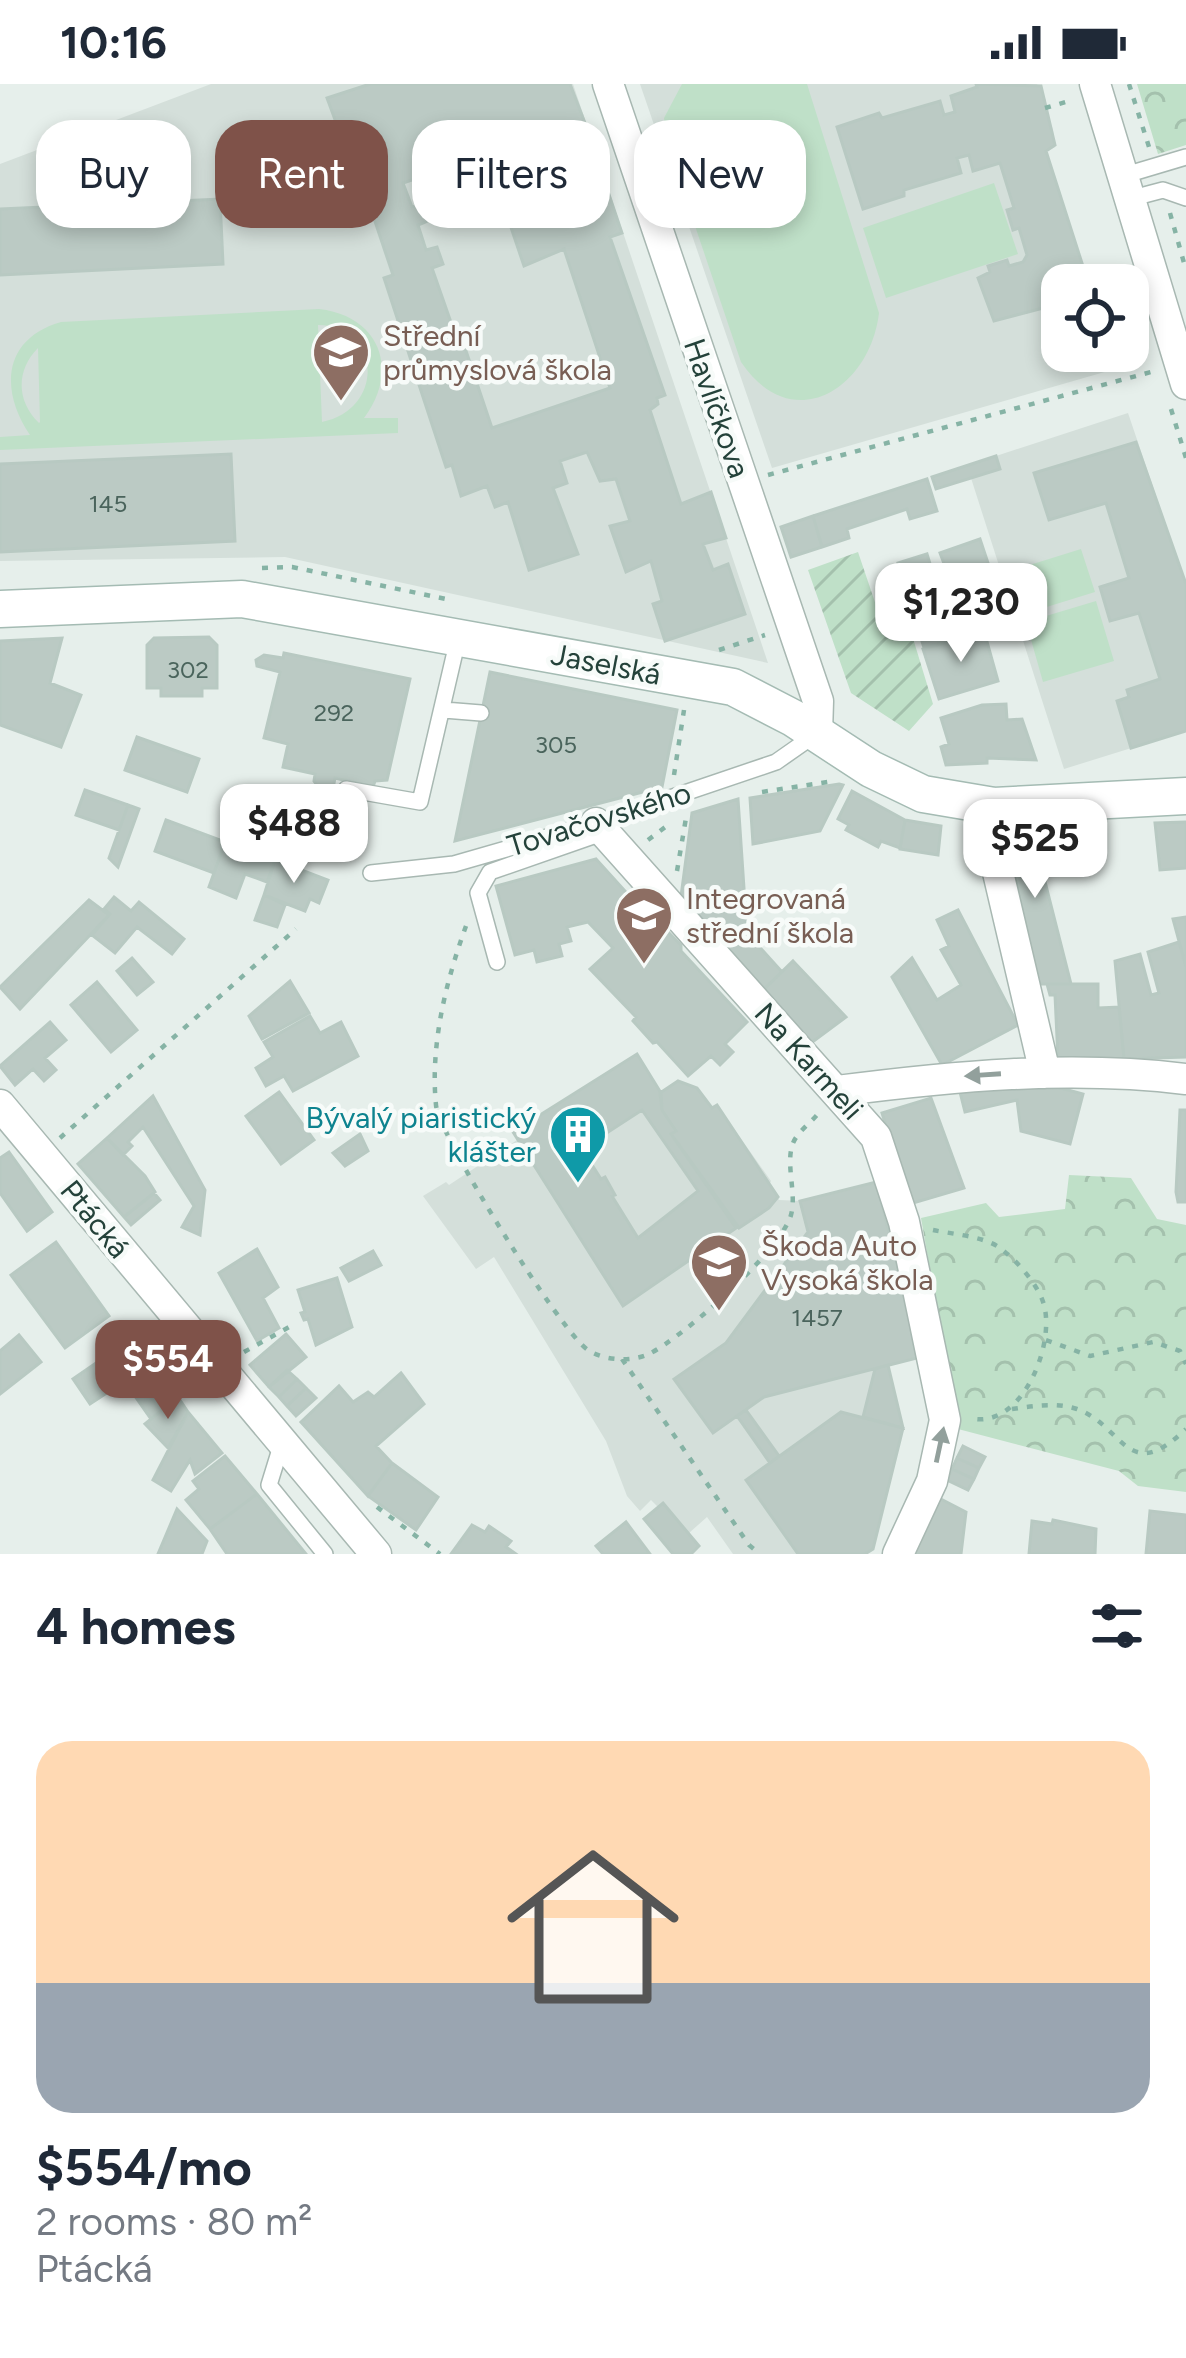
<!DOCTYPE html>
<meta charset="utf-8">
<style>
body{margin:0;font-family:Figtree,sans-serif;background:#f2f2f3;color:#1f2937;height:100vh;display:flex;flex-direction:column;font-size:45px;white-space:nowrap}
*{box-sizing:border-box;margin:0}
p{font-size:39px;color:#747a83}
.icon{flex:none;width:66px;height:66px;fill:none;stroke:currentColor;stroke-width:2;stroke-linecap:round;stroke-linejoin:round}
.map{position:relative;height:1470px;overflow:hidden}
.side{display:flex;flex-direction:column;background:#fff;flex:1}
.side>*{flex:none}
.top-card{position:absolute;left:36px;top:36px;width:1116px;height:108px;display:flex;gap:24px}
.fabs{position:absolute;left:1041px;top:180px;display:grid;gap:24px}
.fabs a{display:grid;place-items:center;width:108px;height:108px;border-radius:24px;background:#fff;box-shadow:0 6px 18px #0003;font-size:60px}
.price{position:absolute;translate:-50% -102px;padding:0 27px;border-radius:24px;background:#fff;color:#222;font-size:39px;line-height:78px;filter:drop-shadow(0 3px 6px #0008)}
.price::after{content:'';position:absolute;left:50%;top:72px;width:36px;height:27px;margin-left:-18px;background:inherit;clip-path:polygon(0 0,100% 0,50% 100%)}
.price.on{background:#7f5249;color:#fff}
ul{padding:0;list-style:none}
li{display:grid;align-content:center;gap:24px;height:636px;padding:0 36px}
li span{display:grid;place-items:center;height:372px;border-radius:36px;color:#555}
li>.icon{margin-inline-start:auto}
span .icon{width:216px;height:216px;fill:#fffc;stroke-width:1}
li b{font-size:51px}
h2{display:flex;justify-content:space-between;align-items:center;height:144px;padding:0 36px;font-size:51px}
.chip{padding:0 42px;border-radius:36px;background:#fff;box-shadow:0 6px 18px #0003;font-size:42px;line-height:108px}
.chip.on{background:#7f5249;color:#fff}
.status{display:flex;justify-content:space-between;align-items:center;height:84px;padding:0 60px;background:#fff;direction:ltr}
.status svg{height:33px;fill:currentColor}
.map>svg:first-child{display:block}
.built{fill:#d4dfda}
.grass{fill:#bfe0c8;fill-rule:evenodd}
.forest{fill:url(#forest-crowns)}
.garden{fill:url(#garden-furrows)}
.building{fill:#bbcac4;stroke:#b8c9c2;stroke-width:3;fill-rule:evenodd}
.lines{fill:none;stroke-linecap:round;stroke-linejoin:round}
.lane-casing{stroke:#a8b8b2;stroke-width:18}
.street-casing{stroke:#a8b8b2;stroke-width:33}
.secondary-casing{stroke:#a4bbb3;stroke-width:39}
.path{stroke:#86b3a5;stroke-width:4.5;stroke-dasharray:6 9;stroke-linecap:butt}
.lane{stroke:#fff;stroke-width:15}
.street{stroke:#fff;stroke-width:30}
.secondary{stroke:#fff;stroke-width:36}
.oneway{fill:#92a09c}
.labels{text-anchor:middle;dominant-baseline:central;stroke-width:9;stroke-linejoin:round;paint-order:stroke}
.number-label{font-size:24px;fill:#4a645c}
.education-label{font-size:30px;fill:#785e54;stroke:#f7fbf9;text-anchor:start}
.street-label{font-size:30px;fill:#24423a;stroke:#f7fbf9}
.culture-label{font-size:30px;fill:#0d838f;stroke:#f7fbf9;text-anchor:end}
</style>
<div class="status"><b>10:16</b><svg viewBox="0 0 49 12"><path d="M0 12V9h3v3zM5 12V6h3v6zM10 12V3h3v9zM15 12V0h3v12zM26 1h20v11H26zM47 4h2v5h-2z"/></svg></div>
<div class="map">
<svg width="1186" height="1470" viewBox="0 0 1186 1470">
<defs>
<pattern id="forest-crowns" width="20" height="18" patternUnits="userSpaceOnUse" patternTransform="scale(3)"><rect width="20" height="18" fill="#bfe0c8"/><path d="M2 6a3 3 0 1 1 6 0M12 15a3 3 0 1 1 6 0" fill="none" stroke="#a4c1ad"/></pattern>
<pattern id="garden-furrows" width="10" height="10" patternUnits="userSpaceOnUse" patternTransform="scale(3)"><rect width="10" height="10" fill="#bfe0c8"/><path d="M-1 1l2-2M0 10L10 0M9 11l2-2" fill="none" stroke="#a4c1ad"/></pattern>
</defs>
<rect width="100%" height="100%" fill="#e6efeb"/>
<path class="built" d="M 211,0 L 573,0 L 768,579 L 285,473 L 0,477 L 0,80 Z
M 640,0 L 1037,0 L 1046,16 L 1044,19 L 1053,46 L 1055,63 L 1046,68 L 1089,201 L 1062,201 L 1062,267 L 1109,267 L 1115,285 L 772,384 Z
M 1128,329 L 1186,500 L 1186,647 L 1064,685 L 971,394 L 1000,385 L 996,372 Z
M 637,970 L 661,1008 L 678,997 L 697,1004 L 712,1024 L 717,1021 L 771,1097 L 769,1101 L 779,1116 L 801,1117 L 876,1098 L 921,1273 L 888,1282 L 903,1344 L 873,1465 L 865,1470 L 733,1470 L 707,1433 L 689,1449 L 663,1419 L 658,1423 L 651,1416 L 640,1427 L 627,1412 L 606,1357 L 494,1173 L 476,1185 L 423,1112 L 446,1098 L 449,1101 L 517,1056 L 513,1048 Z"/>
<path class="grass" d="M 682,0 L 807,0 L 879,229 C 870,305 792,354 741,278 L 667,59 L 664,34 Z
M 994,99 L 1018,170 L 886,214 L 863,144 Z
M 319,225 C 380,232 400,286 364,334 L 398,334 L 398,349 L 0,366 L 0,353 L 30,351 C 0,307 2,255 61,238 ZM 318,241 C 381,241 386,325 322,338 ZM 38,264 L 40,338 L 39,339 C 16,317 16,286 38,264 Z
M 1081,465 L 1095,508 L 1024,530 L 1010,487 Z
M 1096,517 L 1114,577 L 1043,598 L 1026,538 Z"/>
<path class="forest" d="M 1137,0 L 1186,0 L 1186,61 L 1158,70 Z
M 1069,1091 L 1131,1094 L 1157,1135 L 1186,1141 L 1186,1408 L 1138,1402 L 1119,1387 L 958,1345 L 921,1134 L 986,1119 L 999,1133 L 1065,1125 Z"/>
<path class="garden" d="M 858,468 L 881,536 L 905,528 L 933,620 L 909,647 L 851,609 L 808,486 Z"/>
<path class="building" d="M 370,0 L 570,0 L 585,39 L 542,52 L 547,65 L 543,60 L 532,64 L 532,70 L 527,57 L 492,69 L 495,79 L 448,95 L 444,85 L 403,99 L 412,123 L 422,120 L 428,137 L 418,141 L 426,166 L 437,163 L 443,180 L 432,184 L 454,247 L 459,246 L 492,344 L 610,304 L 564,165 L 524,182 L 499,108 L 504,105 L 506,111 L 593,82 L 591,76 L 597,75 L 622,149 L 610,153 L 665,311 L 657,314 L 658,320 L 650,326 L 681,420 L 711,408 L 726,454 L 703,460 L 713,486 L 728,480 L 745,530 L 665,557 L 653,520 L 662,517 L 651,477 L 626,488 L 610,442 L 630,437 L 616,395 L 600,397 L 587,368 L 560,377 L 567,399 L 553,404 L 578,470 L 529,486 L 508,418 L 495,423 L 487,402 L 461,412 L 452,381 L 446,383 L 384,194 L 393,191 L 342,39 L 337,41 L 327,14 Z
M 976,0 L 1041,2 L 1055,61 L 1046,67 L 1089,201 L 1062,201 L 1062,219 L 994,237 L 978,194 L 990,188 L 988,182 L 1007,176 L 1009,182 L 1023,178 L 1027,171 L 1019,144 L 1013,146 L 1007,126 L 1014,124 L 1000,79 L 973,87 L 969,71 L 957,74 L 961,89 L 904,106 L 904,112 L 863,125 L 837,43 L 879,29 L 882,34 L 940,17 L 944,31 L 955,28 L 951,12 L 977,3 Z
M 220,115 L 223,180 L 0,191 L 0,125 Z
M 1136,358 L 1186,500 L 1186,647 L 1131,664 L 1117,617 L 1129,613 L 1127,606 L 1160,595 L 1139,529 L 1110,537 L 1100,503 L 1129,494 L 1106,419 L 1049,436 L 1034,389 Z
M 231,370 L 235,457 L 0,468 L 0,380 Z
M 996,372 L 1000,385 L 936,405 L 932,393 Z
M 927,395 L 937,427 L 910,435 L 907,425 L 847,445 L 849,454 L 822,463 L 813,432 Z
M 813,432 L 822,463 L 791,473 L 781,443 Z
M 980,455 L 999,512 L 993,514 L 987,497 L 958,496 L 946,485 L 940,469 Z
M 927,470 L 945,529 L 979,518 L 986,537 L 982,538 L 984,546 L 924,564 L 898,479 Z
M 984,547 L 998,597 L 939,615 L 923,565 Z
M 209,553 L 217,561 L 217,604 L 202,604 L 202,612 L 161,612 L 161,604 L 147,604 L 147,561 L 154,554 Z
M 62,554 L 50,599 L 81,611 L 61,663 L 0,641 L 0,557 Z
M 284,569 L 410,595 L 387,696 L 375,697 L 373,703 L 335,694 L 332,710 L 322,708 L 314,697 L 315,690 L 283,683 L 288,660 L 264,654 L 280,588 L 257,582 L 256,576 L 264,571 L 283,574 Z
M 490,588 L 677,626 L 662,703 L 455,757 Z
M 1006,620 L 1007,636 L 1022,635 L 1036,676 L 987,674 L 987,679 L 946,681 L 941,663 L 949,660 L 941,634 L 982,621 Z
M 137,653 L 199,675 L 187,708 L 125,686 Z
M 839,700 L 843,701 L 820,747 L 753,760 L 750,714 Z
M 85,706 L 128,721 L 119,746 L 76,731 Z
M 852,707 L 905,736 L 900,764 L 881,757 L 878,763 L 846,746 L 849,741 L 838,735 Z
M 738,715 L 747,849 L 782,888 L 760,909 L 680,820 L 692,729 Z
M 128,721 L 139,725 L 118,783 L 109,774 Z
M 166,736 L 225,758 L 214,789 L 155,767 Z
M 905,736 L 941,742 L 938,771 L 900,765 Z
M 1186,738 L 1186,784 L 1160,786 L 1155,739 Z
M 1042,742 L 1044,753 L 1052,751 L 1055,762 L 1037,766 L 1071,900 L 1038,900 L 1008,780 L 1013,779 L 1009,763 L 993,755 L 997,743 Z
M 225,758 L 275,776 L 267,798 L 245,790 L 236,814 L 209,803 Z
M 596,775 L 662,848 L 668,848 L 681,861 L 681,867 L 747,938 L 725,960 L 733,968 L 720,981 L 711,972 L 688,992 L 657,958 L 653,959 L 633,937 L 636,933 L 590,885 L 613,864 L 588,838 L 567,843 L 571,857 L 559,860 L 562,872 L 537,878 L 534,866 L 515,871 L 496,802 Z
M 275,776 L 328,796 L 319,819 L 310,815 L 305,827 L 264,811 Z
M 264,811 L 285,821 L 277,843 L 255,836 Z
M 114,813 L 131,827 L 139,818 L 184,855 L 172,870 L 137,843 L 115,869 L 92,851 L 110,830 L 104,825 Z
M 89,816 L 109,831 L 20,925 L 0,903 Z
M 958,826 L 1018,941 L 942,981 L 892,893 L 912,874 L 937,916 L 961,901 L 941,866 L 949,862 L 937,836 Z
M 1186,833 L 1186,883 L 1173,835 Z
M 1179,858 L 1186,883 L 1186,973 L 1124,975 L 1115,877 L 1140,870 L 1151,911 L 1159,909 L 1148,868 Z
M 132,874 L 153,898 L 137,911 L 117,887 Z
M 793,877 L 846,933 L 811,959 L 760,909 Z
M 290,897 L 309,929 L 262,955 L 249,932 Z
M 97,898 L 137,946 L 111,968 L 71,921 Z
M 1047,900 L 1098,900 L 1098,924 L 1119,923 L 1124,975 L 1058,975 L 1055,911 L 1050,911 Z
M 310,932 L 320,949 L 341,938 L 358,972 L 293,1007 L 284,992 L 266,1002 L 256,984 L 273,973 L 264,958 Z
M 50,938 L 66,956 L 45,974 L 56,986 L 44,997 L 33,985 L 15,1001 L 0,982 Z
M 637,970 L 661,1009 L 662,1026 L 676,1047 L 671,1050 L 736,1144 L 623,1222 L 513,1048 ZM 642,1026 L 698,1107 L 638,1154 L 612,1112 L 615,1111 L 605,1093 L 601,1095 L 582,1065 Z
M 678,997 L 697,1004 L 712,1024 L 717,1021 L 778,1113 L 769,1124 L 739,1144 L 671,1050 L 676,1047 L 662,1026 L 660,1009 Z
M 1039,998 L 1083,1010 L 1070,1060 L 1021,1047 L 1017,1016 L 965,1028 L 960,1008 Z
M 279,1008 L 314,1056 L 281,1080 L 246,1032 Z
M 153,1012 L 205,1106 L 200,1151 L 182,1143 L 194,1122 L 143,1043 L 128,1058 L 132,1062 L 123,1071 L 107,1054 Z
M 931,1014 L 964,1104 L 910,1120 L 882,1029 Z
M 1180,1026 L 1186,1026 L 1186,1118 L 1178,1118 L 1176,1108 Z
M 360,1050 L 368,1067 L 345,1082 L 333,1069 Z
M 107,1054 L 145,1092 L 155,1108 L 124,1133 L 78,1080 Z
M 9,1068 L 52,1128 L 27,1147 L 0,1109 L 0,1074 Z
M 876,1098 L 921,1273 L 764,1313 L 713,1349 L 674,1295 L 726,1259 L 808,1148 L 800,1117 Z
M 154,1109 L 160,1116 L 131,1141 L 124,1133 Z
M 56,1158 L 109,1232 L 65,1264 L 11,1191 Z
M 257,1165 L 278,1203 L 263,1214 L 279,1244 L 257,1257 L 219,1189 Z
M 373,1167 L 381,1181 L 349,1197 L 341,1184 Z
M 337,1194 L 352,1243 L 316,1261 L 308,1235 L 304,1236 L 301,1229 L 305,1228 L 298,1206 Z
M 286,1250 L 306,1273 L 269,1303 L 250,1281 Z
M 19,1251 L 41,1278 L 0,1310 L 0,1267 Z
M 140,1262 L 156,1283 L 130,1305 L 125,1297 L 90,1320 L 73,1295 L 109,1270 L 115,1279 Z
M 888,1281 L 903,1344 L 863,1333 L 875,1285 Z
M 156,1283 L 178,1313 L 151,1335 L 130,1305 Z
M 287,1286 L 297,1295 L 279,1313 L 269,1303 Z
M 401,1289 L 424,1320 L 376,1362 L 392,1379 L 368,1412 L 301,1338 L 339,1302 L 353,1318 L 368,1308 L 374,1313 Z
M 297,1295 L 306,1304 L 287,1322 L 279,1313 Z
M 306,1304 L 316,1314 L 296,1332 L 287,1322 Z
M 178,1313 L 188,1328 L 168,1364 L 145,1340 Z
M 746,1326 L 779,1372 L 770,1379 L 737,1332 Z
M 188,1328 L 222,1369 L 195,1390 L 190,1376 L 171,1407 L 153,1396 Z
M 841,1328 L 903,1344 L 873,1465 L 865,1470 L 798,1470 L 746,1396 Z
M 963,1362 L 985,1373 L 979,1384 L 957,1374 Z
M 225,1372 L 257,1410 L 210,1445 L 186,1416 L 199,1405 L 193,1397 Z
M 957,1374 L 979,1384 L 974,1395 L 952,1385 Z
M 392,1379 L 438,1413 L 416,1446 L 368,1412 Z
M 952,1385 L 974,1395 L 968,1406 L 947,1396 Z
M 257,1410 L 306,1470 L 227,1470 L 210,1445 Z
M 937,1413 L 966,1428 L 961,1470 L 909,1470 Z
M 663,1419 L 699,1462 L 691,1470 L 673,1470 L 644,1435 Z
M 177,1425 L 207,1457 L 202,1470 L 158,1470 Z
M 1150,1427 L 1186,1431 L 1186,1470 L 1146,1470 Z
M 1053,1436 L 1096,1445 L 1095,1470 L 1029,1470 L 1032,1437 L 1052,1440 Z
M 626,1438 L 650,1470 L 603,1470 L 596,1462 Z
M 472,1441 L 485,1448 L 489,1442 L 511,1457 L 506,1463 L 516,1470 L 451,1470 Z"/>
<g class="lines">
<defs>
<path id="lane" d="M 1122,92 L 1186,73
M 1129,115 L 1163,106 L 1186,114
M 444,626 L 481,629
M 346,705 L 420,718 L 458,555
M 371,789 L 454,780 L 596,739 L 776,678 L 816,650
M 497,878 L 478,809 L 490,788 L 605,748
M 281,1362 L 269,1401 L 325,1470"/>
<path id="street" d="M 608,0 L 818,617 L 817,649
M 1095,0 L 1186,300
M 982,720 L 1045,989
M 596,739 L 876,1053 L 904,1138 L 945,1336 L 932,1397 L 898,1470
M 837,1007 C 953,992 1069,981 1186,995
M 0,1021 L 376,1470"/>
<path id="secondary" d="M 0,525 L 242,515 L 733,603 L 793,634 L 871,685 L 923,710 L 994,722 L 1186,712"/>
</defs>
<use href="#lane" class="lane-casing"/>
<use href="#street" class="street-casing"/>
<use href="#secondary" class="secondary-casing"/>
<path class="path" d="M 1129,0 L 1149,63
M 1045,24 L 1069,17
M 1170,129 L 1186,186
M 1171,325 L 1186,374
M 768,391 L 1151,288
M 262,484 L 292,483 L 446,515 L 448,519
M 719,566 L 765,551
M 674,691 L 684,626
M 762,708 L 834,697
M 648,756 L 672,738
M 677,787 L 687,728
M 466,842 C 446,897 430,961 436,1021 C 438,1050 561,1249 588,1266 C 605,1277 631,1278 649,1270 C 683,1253 780,1168 791,1131 C 797,1109 785,1080 793,1059 C 797,1049 810,1039 817,1031
M 60,1054 L 296,845
M 933,1146 C 952,1150 980,1152 997,1162 C 1014,1173 1039,1201 1044,1221 C 1055,1261 1023,1341 975,1335
M 1046,1256 L 1090,1272 L 1153,1258 L 1180,1267 L 1186,1280
M 244,1268 L 291,1242
M 622,1275 L 749,1461 L 760,1470
M 1012,1325 C 1033,1322 1056,1318 1077,1325 C 1124,1342 1127,1402 1186,1345
M 377,1423 L 440,1470"/>
<use href="#lane" class="lane"/>
<use href="#street" class="street"/>
<use href="#secondary" class="secondary"/>
</g>
<defs><path id="oneway-solid" d="M-6-.8H1V-3.2L6.5 0L1 3.2V.8H-6Z" transform="scale(3)"/></defs>
<g class="oneway">
<use href="#oneway-solid" transform="translate(983 991) rotate(176)"/>
<use href="#oneway-solid" transform="translate(940 1361) rotate(-78)"/>
</g>
<defs>
<symbol id="school-pin" viewBox="-11 -11 22 30"><path d="M0 17L-7.5 6A9.5 9.5 0 1 1 7.5 6Z" fill="#8d6e63" stroke="#f7fbf9"/><path d="M0-5L7-2L0 1L-7-2ZM-4 1L0 2.5L4 1V4Q0 6-4 4Z" fill="#fff"/></symbol>
<symbol id="university-pin" viewBox="-11 -11 22 30"><path d="M0 17L-7.5 6A9.5 9.5 0 1 1 7.5 6Z" fill="#8d6e63" stroke="#f7fbf9"/><path d="M0-5L7-2L0 1L-7-2ZM-4 1L0 2.5L4 1V4Q0 6-4 4Z" fill="#fff"/></symbol>
<symbol id="building-pin" viewBox="-11 -11 22 30"><path d="M0 17L-7.5 6A9.5 9.5 0 1 1 7.5 6Z" fill="#0f9aa8" stroke="#f7fbf9"/><path d="M-4-6H4V6H1V3H-1V6H-4ZM-2.5-4.3h1.7v1.8h-1.7ZM.8-4.3h1.7v1.8H.8ZM-2.5-1h1.7V.8h-1.7ZM.8-1h1.7V.8H.8Z" fill="#fff"/></symbol>
</defs>
<g fill-rule="evenodd">
<use href="#school-pin" x="308" y="235" width="66" height="90"/>
<use href="#university-pin" x="611" y="798" width="66" height="90"/>
<use href="#building-pin" x="545" y="1017" width="66" height="90"/>
<use href="#university-pin" x="686" y="1145" width="66" height="90"/>
</g>
<g class="labels">
<g class="number-label">
<text x="108" y="419">145</text>
<text x="188" y="585">302</text>
<text x="334" y="628">292</text>
<text x="556" y="660">305</text>
<text x="817" y="1233">1457</text>
</g>
<g class="education-label">
<text x="383" y="251">Střední<tspan x="383" dy="34">průmyslová škola</tspan></text>
<text x="686" y="814">Integrovaná<tspan x="686" dy="34">střední škola</tspan></text>
<text x="761" y="1161">Škoda Auto<tspan x="761" dy="34">Vysoká škola</tspan></text>
</g>
<g class="street-label">
<text transform="translate(717 324) rotate(71)">Havlíčkova</text>
<text transform="translate(606 580) rotate(11)">Jaselská</text>
<text transform="translate(599 735) rotate(-17)">Tovačovského</text>
<text transform="translate(809 977) rotate(48)">Na Karmeli</text>
<text transform="translate(95 1135) rotate(51)">Ptácká</text>
</g>
<g class="culture-label">
<text x="536" y="1033">Bývalý piaristický<tspan x="536" dy="34">klášter</tspan></text>
</g>
</g>
</svg>
<div class="fabs">
<a><svg class="icon" aria-label="locate" viewBox="0 0 24 24"><circle cx="12" cy="12" r="6"/><path d="M12 2v4M12 18v4M2 12h4M18 12h4"/></svg></a>
</div>
<b class="price" style="left:961px;top:581px">$1,230</b>
<b class="price" style="left:294px;top:802px">$488</b>
<b class="price" style="left:1035px;top:817px">$525</b>
<b class="price on" style="left:168px;top:1338px">$554</b>
<div class="top-card">
<a class="chip">Buy</a>
<a class="chip on">Rent</a>
<a class="chip">Filters</a>
<a class="chip">New</a>
</div>
</div>
<section class="side">
<h2>4 homes<svg class="icon" aria-label="filters" viewBox="0 0 24 24"><path d="M4 7h16M4 17h16"/><circle cx="9" cy="7" r="2"/><circle cx="15" cy="17" r="2"/></svg></h2>
<ul>
<li><span style="background:linear-gradient(#ffd9b3 65%,#9aa5b1 0)"><svg class="icon" aria-label="home" viewBox="0 0 24 24"><path d="M3 11l9-7 9 7M6 9v11h12V9"/></svg></span><div><b>$554/mo</b><p>2 rooms · 80 m²</p><p>Ptácká</p></div></li>
</ul>
</section>
